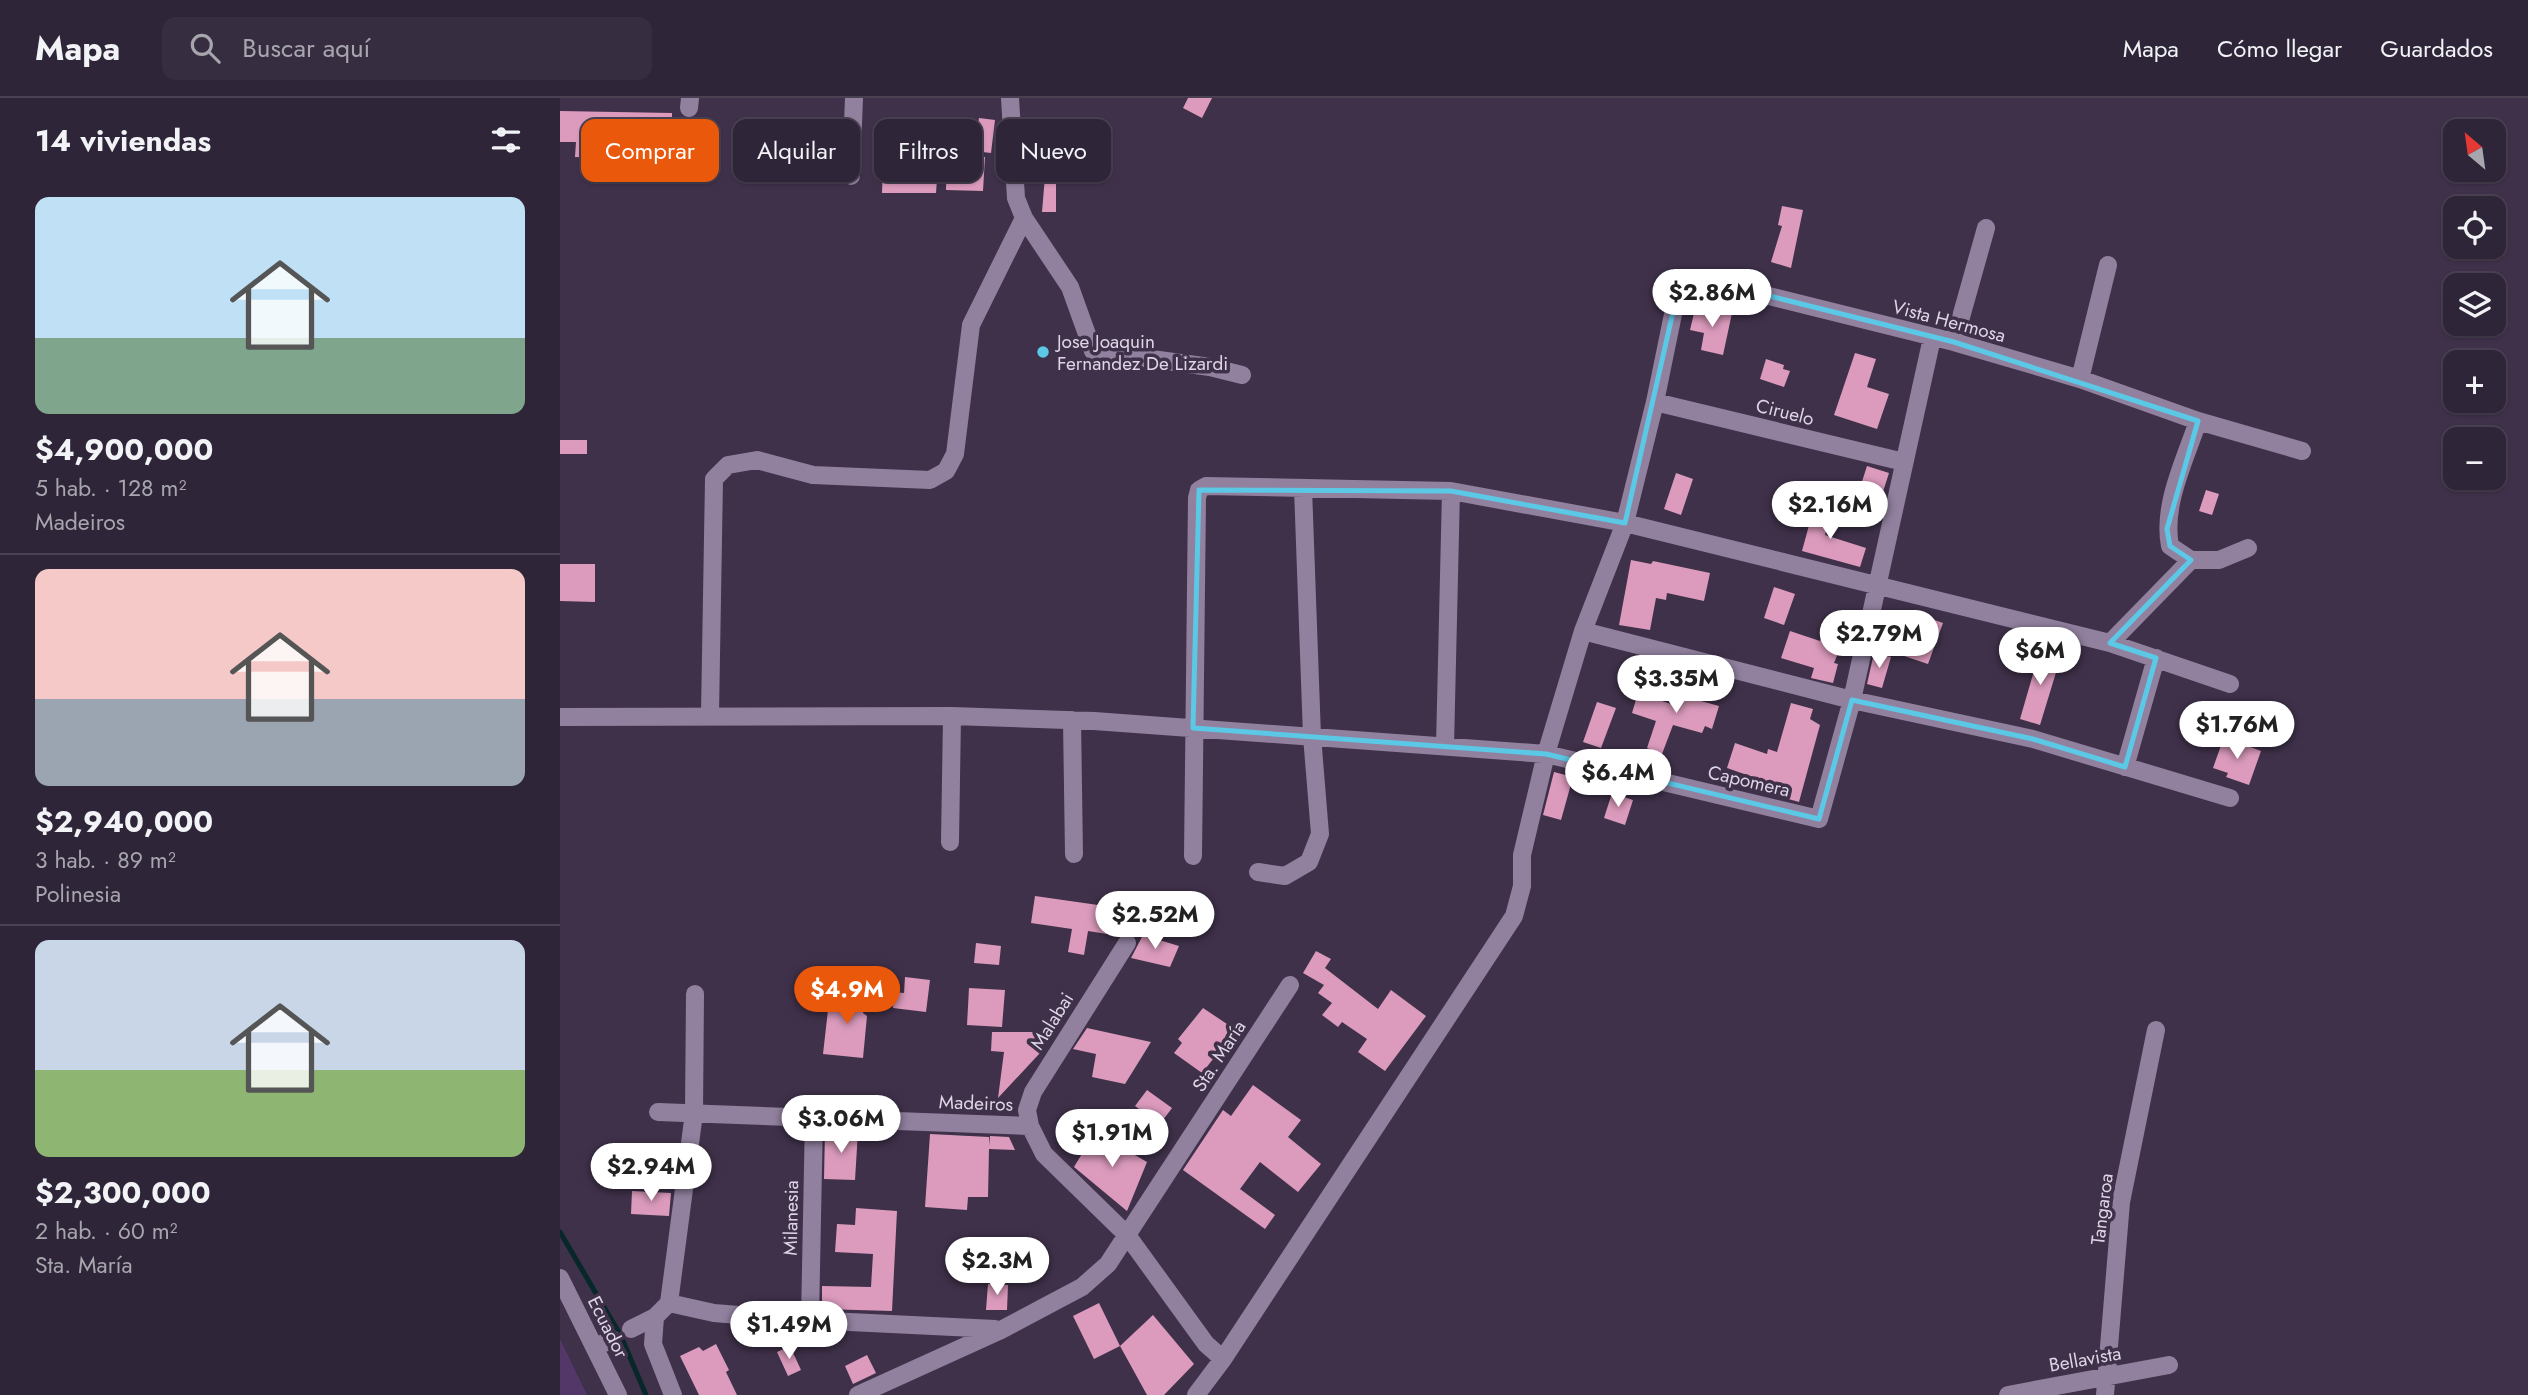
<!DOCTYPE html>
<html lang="es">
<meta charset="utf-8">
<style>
body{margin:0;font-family:Jost,sans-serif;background:#372d40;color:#f1f3f6;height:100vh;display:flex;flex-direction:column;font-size:26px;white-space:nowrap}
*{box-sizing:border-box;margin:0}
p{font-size:23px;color:#a7a5ae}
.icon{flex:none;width:38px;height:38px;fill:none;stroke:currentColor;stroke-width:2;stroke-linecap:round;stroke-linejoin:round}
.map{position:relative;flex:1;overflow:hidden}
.side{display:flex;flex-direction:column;background:#2f2538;width:560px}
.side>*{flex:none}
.banner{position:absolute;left:21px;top:21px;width:665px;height:63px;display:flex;gap:14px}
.needle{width:46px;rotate:331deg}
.tools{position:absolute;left:1883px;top:21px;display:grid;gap:14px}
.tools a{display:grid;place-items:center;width:63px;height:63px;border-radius:14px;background:#2f2538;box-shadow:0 2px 5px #0004,0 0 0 2px #4a4253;font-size:35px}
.price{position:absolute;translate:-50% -60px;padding:0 16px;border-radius:24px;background:#fff;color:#222;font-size:23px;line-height:46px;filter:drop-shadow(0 2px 4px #0008)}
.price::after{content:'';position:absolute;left:50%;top:42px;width:21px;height:16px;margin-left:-10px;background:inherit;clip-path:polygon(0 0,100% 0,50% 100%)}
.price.selected{background:#ea580c;color:#fff}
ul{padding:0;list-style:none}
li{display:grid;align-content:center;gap:14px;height:371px;padding:0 35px}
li+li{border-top:2px solid #4a4253}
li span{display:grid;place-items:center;height:217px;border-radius:14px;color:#555}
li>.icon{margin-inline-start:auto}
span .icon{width:126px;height:126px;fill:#fffc;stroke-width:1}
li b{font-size:30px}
h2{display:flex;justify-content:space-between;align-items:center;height:84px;padding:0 35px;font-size:30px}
.chip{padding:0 24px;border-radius:14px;background:#2f2538;box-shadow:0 2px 5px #0004,0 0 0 2px #4a4253;font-size:24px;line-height:63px}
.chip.selected{background:#ea580c;color:#fff}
header{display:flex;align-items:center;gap:42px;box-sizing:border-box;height:98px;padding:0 35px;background:#2f2538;border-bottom:2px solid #4a4253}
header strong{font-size:33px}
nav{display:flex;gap:38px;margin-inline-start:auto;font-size:24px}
.search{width:490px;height:63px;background:#372d40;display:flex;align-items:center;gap:18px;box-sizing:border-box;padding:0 24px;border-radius:14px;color:#a7a5ae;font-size:26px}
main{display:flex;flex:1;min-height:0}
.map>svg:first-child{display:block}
.green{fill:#533768}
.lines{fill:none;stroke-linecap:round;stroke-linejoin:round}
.stream{stroke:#082728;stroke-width:5}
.building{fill:#dc9bbd}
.minor{stroke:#91819f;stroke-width:18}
.marked{fill:none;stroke:#5bc8e6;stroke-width:5;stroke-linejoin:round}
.poi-dot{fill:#5bc8e6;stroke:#3f314a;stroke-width:2.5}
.labels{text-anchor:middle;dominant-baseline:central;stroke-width:7;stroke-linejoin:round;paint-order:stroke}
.street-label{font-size:19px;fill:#ded6e6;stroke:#3f314a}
.poi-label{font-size:19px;fill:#ded6e6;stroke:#3f314a;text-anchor:start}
</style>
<header>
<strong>Mapa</strong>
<div class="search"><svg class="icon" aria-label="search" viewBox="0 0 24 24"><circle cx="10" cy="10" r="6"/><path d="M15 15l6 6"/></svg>Buscar aquí</div>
<nav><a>Mapa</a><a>Cómo llegar</a><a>Guardados</a></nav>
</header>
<main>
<section class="side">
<h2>14 viviendas<svg class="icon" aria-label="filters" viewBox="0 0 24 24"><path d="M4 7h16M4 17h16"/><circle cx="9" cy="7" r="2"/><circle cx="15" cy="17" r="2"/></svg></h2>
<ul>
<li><span style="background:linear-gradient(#bfe0f5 65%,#7fa58c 0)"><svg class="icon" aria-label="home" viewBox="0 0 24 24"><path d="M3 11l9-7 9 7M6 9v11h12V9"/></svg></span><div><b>$4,900,000</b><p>5 hab. · 128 m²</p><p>Madeiros</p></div></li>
<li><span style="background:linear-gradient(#f6c9c9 60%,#9aa5b1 0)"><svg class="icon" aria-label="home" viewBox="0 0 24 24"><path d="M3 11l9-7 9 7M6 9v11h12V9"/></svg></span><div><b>$2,940,000</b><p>3 hab. · 89 m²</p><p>Polinesia</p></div></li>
<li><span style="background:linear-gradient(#c9d6e8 60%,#8fb573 0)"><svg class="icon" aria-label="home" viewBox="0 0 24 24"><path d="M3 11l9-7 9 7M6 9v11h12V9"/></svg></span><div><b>$2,300,000</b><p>2 hab. · 60 m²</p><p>Sta. María</p></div></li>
</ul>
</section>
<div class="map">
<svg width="1968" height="1297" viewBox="0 0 1968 1297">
<rect width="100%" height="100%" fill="#3f314a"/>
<path class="green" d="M 0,1241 L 27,1297 L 0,1297 Z"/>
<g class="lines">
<path class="stream" d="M 0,1134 L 58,1233
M 63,1243 L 86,1297"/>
</g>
<path class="building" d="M 628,0 L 652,0 L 642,20 L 623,10 Z
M 0,13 L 112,15 L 112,37 L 81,38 L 81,31 L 39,31 L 39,60 L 15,59 L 16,44 L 0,44 Z
M 419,20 L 435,22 L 431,55 L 414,53 Z
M 497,49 L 518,49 L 518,68 L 497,68 Z
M 387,58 L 425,59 L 423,93 L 386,92 Z
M 486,66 L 496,66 L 496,114 L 482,114 Z
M 323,67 L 357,67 L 357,82 L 377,81 L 376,95 L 322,95 Z
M 1222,108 L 1243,112 L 1231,170 L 1211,164 L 1222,128 L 1218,127 Z
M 1135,211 L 1172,215 L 1163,257 L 1141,252 L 1144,235 L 1130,232 Z
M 1295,255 L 1316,261 L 1307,289 L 1329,296 L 1317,331 L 1274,317 Z
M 1206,261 L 1224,267 L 1223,271 L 1230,273 L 1224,289 L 1200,281 Z
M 0,342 L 27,342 L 27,356 L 0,356 Z
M 1307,368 L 1329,375 L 1319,406 L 1297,399 Z
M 1116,375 L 1133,381 L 1121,417 L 1104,411 Z
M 1646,392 L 1659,396 L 1652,417 L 1639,413 Z
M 1254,409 L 1272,411 L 1265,437 L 1306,450 L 1300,469 L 1242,453 Z
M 1071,462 L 1091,466 L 1093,463 L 1150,475 L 1144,503 L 1107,495 L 1106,502 L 1096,500 L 1090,532 L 1059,527 Z
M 0,466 L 35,466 L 35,504 L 0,503 Z
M 1214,489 L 1235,496 L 1224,527 L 1204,520 Z
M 1366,519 L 1383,525 L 1368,566 L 1332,554 L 1338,535 L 1358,541 Z
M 1230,533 L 1260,543 L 1263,535 L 1283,543 L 1274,565 L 1278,566 L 1273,585 L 1251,580 L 1254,570 L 1221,560 Z
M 1480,552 L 1501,558 L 1480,627 L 1460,621 Z
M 1314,555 L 1331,559 L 1322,590 L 1307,586 Z
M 1123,588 L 1144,594 L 1141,603 L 1159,608 L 1152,631 L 1145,628 L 1142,635 L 1113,627 L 1102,656 L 1087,650 L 1096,623 L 1072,615 L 1078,595 L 1117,608 Z
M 1037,604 L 1056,610 L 1041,650 L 1023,644 Z
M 1231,605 L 1253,611 L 1250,621 L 1260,627 L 1239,704 L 1200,693 L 1204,683 L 1167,670 L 1175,645 L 1207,656 L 1208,651 L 1217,654 Z
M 1664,639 L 1701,653 L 1689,687 L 1666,679 L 1668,675 L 1653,670 Z
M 994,674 L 1013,679 L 1001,722 L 983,717 Z
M 1052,695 L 1073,702 L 1065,727 L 1044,720 Z
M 475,798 L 552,809 L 547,836 L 528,833 L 524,857 L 508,854 L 512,831 L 471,825 Z
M 583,837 L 619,848 L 610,869 L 571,860 Z
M 416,845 L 441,848 L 439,867 L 414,865 Z
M 756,853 L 771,861 L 765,870 L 818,911 L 831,892 L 866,918 L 825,973 L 798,954 L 807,941 L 782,924 L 778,929 L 762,917 L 772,905 L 758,895 L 764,887 L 743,875 Z
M 345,879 L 370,882 L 366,914 L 333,910 L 334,894 L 344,895 Z
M 409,890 L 445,892 L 442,929 L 407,927 Z
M 278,893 L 305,895 L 303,915 L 307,918 L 303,960 L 263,956 L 268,912 L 276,913 Z
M 643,910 L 676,932 L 642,975 L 614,955 L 622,945 L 618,941 Z
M 527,930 L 591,944 L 565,986 L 532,979 L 536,956 L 513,951 Z
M 432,934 L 489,934 L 480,955 L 438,1000 L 444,954 L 431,953 Z
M 693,987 L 741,1022 L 728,1039 L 761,1066 L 738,1094 L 700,1064 L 680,1091 L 715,1117 L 705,1131 L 623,1072 L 663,1012 L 671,1018 Z
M 587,992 L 612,1010 L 600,1026 L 575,1008 Z
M 265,1032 L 298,1033 L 295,1082 L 264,1081 Z
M 535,1034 L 587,1064 L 567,1113 L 514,1069 Z
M 370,1036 L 429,1039 L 429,1048 L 430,1038 L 449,1039 L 455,1052 L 429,1051 L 428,1099 L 408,1099 L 407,1112 L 365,1109 Z
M 72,1093 L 111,1095 L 109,1118 L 71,1116 Z
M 296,1110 L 337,1113 L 332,1213 L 262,1211 L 262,1188 L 311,1189 L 313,1156 L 275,1154 L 277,1126 L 295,1127 Z
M 428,1186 L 448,1187 L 447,1212 L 426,1212 Z
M 539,1205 L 560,1248 L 534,1261 L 513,1218 Z
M 593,1217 L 634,1266 L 604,1297 L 587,1297 L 560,1248 Z
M 156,1246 L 169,1272 L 166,1274 L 177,1297 L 139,1297 L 120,1258 L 139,1249 L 143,1253 Z
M 230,1248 L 241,1272 L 228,1278 L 217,1254 Z
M 307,1257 L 316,1275 L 293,1286 L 285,1268 Z"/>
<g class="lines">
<path class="minor" d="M 450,0 L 456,100 L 464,120 L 510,189 L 533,253 L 650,269 L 682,277
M 129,10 L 130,0
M 291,78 L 294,0
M 1394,244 L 1426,130
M 1520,281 L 1548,167
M 1095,304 L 1344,364
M 1631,462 L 1659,462 L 1688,450
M 1023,533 L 1292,602 L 1473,641 L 1670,700
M 1550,545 L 1631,462 L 1610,448 C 1602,407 1625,362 1638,323 L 1742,353
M 150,617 L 154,381 L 168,367 L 197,362 L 253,377 L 370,382 L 386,373 L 395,356 L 411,227 L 464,120
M 0,619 L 392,618 L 534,623 L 986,656 L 1259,721 L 1292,602 L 1372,240
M 512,622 L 514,756
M 885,648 L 891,393
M 1565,669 L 1596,560
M 390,744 L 392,618
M 633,758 L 637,400 L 639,392 L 646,388 L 891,393 L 1065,425 L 1550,545 L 1670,586
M 698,774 L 725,778 L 749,764 L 760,736 L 752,638 L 743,390
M 98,1014 L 470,1028 L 484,1056 L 567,1137 L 646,1246 L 663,1261
M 470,1028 L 467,1012 L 473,994 L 567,845
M 0,1180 L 58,1297
M 109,1205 L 134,1015 L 135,896
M 95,1219 L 93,1246 L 113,1297
M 250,1221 L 254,1019
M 71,1231 L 95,1219 L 109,1205 L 154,1215 L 227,1221 L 435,1231
M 36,1249 L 52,1241
M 298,1297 L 441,1232 L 522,1189 L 548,1166 L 730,887
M 636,1297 L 663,1261 L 954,818 L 962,788 L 962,757 L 986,656 L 1023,533 L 1065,425 L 1095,304 L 1118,192 L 1125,182 L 1137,180 L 1394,244 L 1520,281 L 1638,323
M 1448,1297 L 1609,1267
M 1545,1297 L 1561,1104 L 1596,932"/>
</g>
<path class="marked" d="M 1137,180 L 1394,244 L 1638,323 L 1607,431 L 1610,448 L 1631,462 L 1550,545 L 1596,560 L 1565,669 L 1473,641 L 1292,602 L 1259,721 L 986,656 L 633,630 L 639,392 L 891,393 L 1065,425 L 1118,192 L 1125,182 Z"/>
<circle class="poi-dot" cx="483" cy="254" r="7"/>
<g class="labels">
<g class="street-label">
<text transform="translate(1389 223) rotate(15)">Vista Hermosa</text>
<text transform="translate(1225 314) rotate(14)">Ciruelo</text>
<text transform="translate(1189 683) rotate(13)">Capomera</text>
<text transform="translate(492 923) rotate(-58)">Malabai</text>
<text transform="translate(659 958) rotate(-57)">Sta. María</text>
<text transform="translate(416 1005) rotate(2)">Madeiros</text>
<text transform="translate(1542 1111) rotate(-83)">Tangaroa</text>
<text transform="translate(231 1120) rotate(-89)">Milanesia</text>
<text transform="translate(48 1229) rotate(63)">Ecuador</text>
<text transform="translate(1525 1261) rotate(-10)">Bellavista</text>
</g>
<g class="poi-label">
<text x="497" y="243">Jose Joaquin<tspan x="497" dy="22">Fernandez De Lizardi</tspan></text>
</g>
</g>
</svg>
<div class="tools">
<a><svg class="needle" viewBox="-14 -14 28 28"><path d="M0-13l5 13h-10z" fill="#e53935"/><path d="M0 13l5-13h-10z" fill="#a7a5ae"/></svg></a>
<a><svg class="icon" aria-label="locate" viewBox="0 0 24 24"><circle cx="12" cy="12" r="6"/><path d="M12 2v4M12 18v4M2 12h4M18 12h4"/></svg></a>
<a><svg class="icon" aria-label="layers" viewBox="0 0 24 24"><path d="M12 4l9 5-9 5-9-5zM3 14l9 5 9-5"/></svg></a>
<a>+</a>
<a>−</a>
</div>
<b class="price" style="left:1152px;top:231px">$2.86M</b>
<b class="price" style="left:1270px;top:443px">$2.16M</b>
<b class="price" style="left:1319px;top:572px">$2.79M</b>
<b class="price" style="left:1480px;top:589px">$6M</b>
<b class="price" style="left:1116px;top:617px">$3.35M</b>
<b class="price" style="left:1677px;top:663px">$1.76M</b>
<b class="price" style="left:1058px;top:711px">$6.4M</b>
<b class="price" style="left:595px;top:853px">$2.52M</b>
<b class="price selected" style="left:287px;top:928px">$4.9M</b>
<b class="price" style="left:281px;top:1057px">$3.06M</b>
<b class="price" style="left:552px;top:1071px">$1.91M</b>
<b class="price" style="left:91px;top:1105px">$2.94M</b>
<b class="price" style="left:437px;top:1199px">$2.3M</b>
<b class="price" style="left:229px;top:1263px">$1.49M</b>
<div class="banner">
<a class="chip selected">Comprar</a>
<a class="chip">Alquilar</a>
<a class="chip">Filtros</a>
<a class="chip">Nuevo</a>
</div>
</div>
</main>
